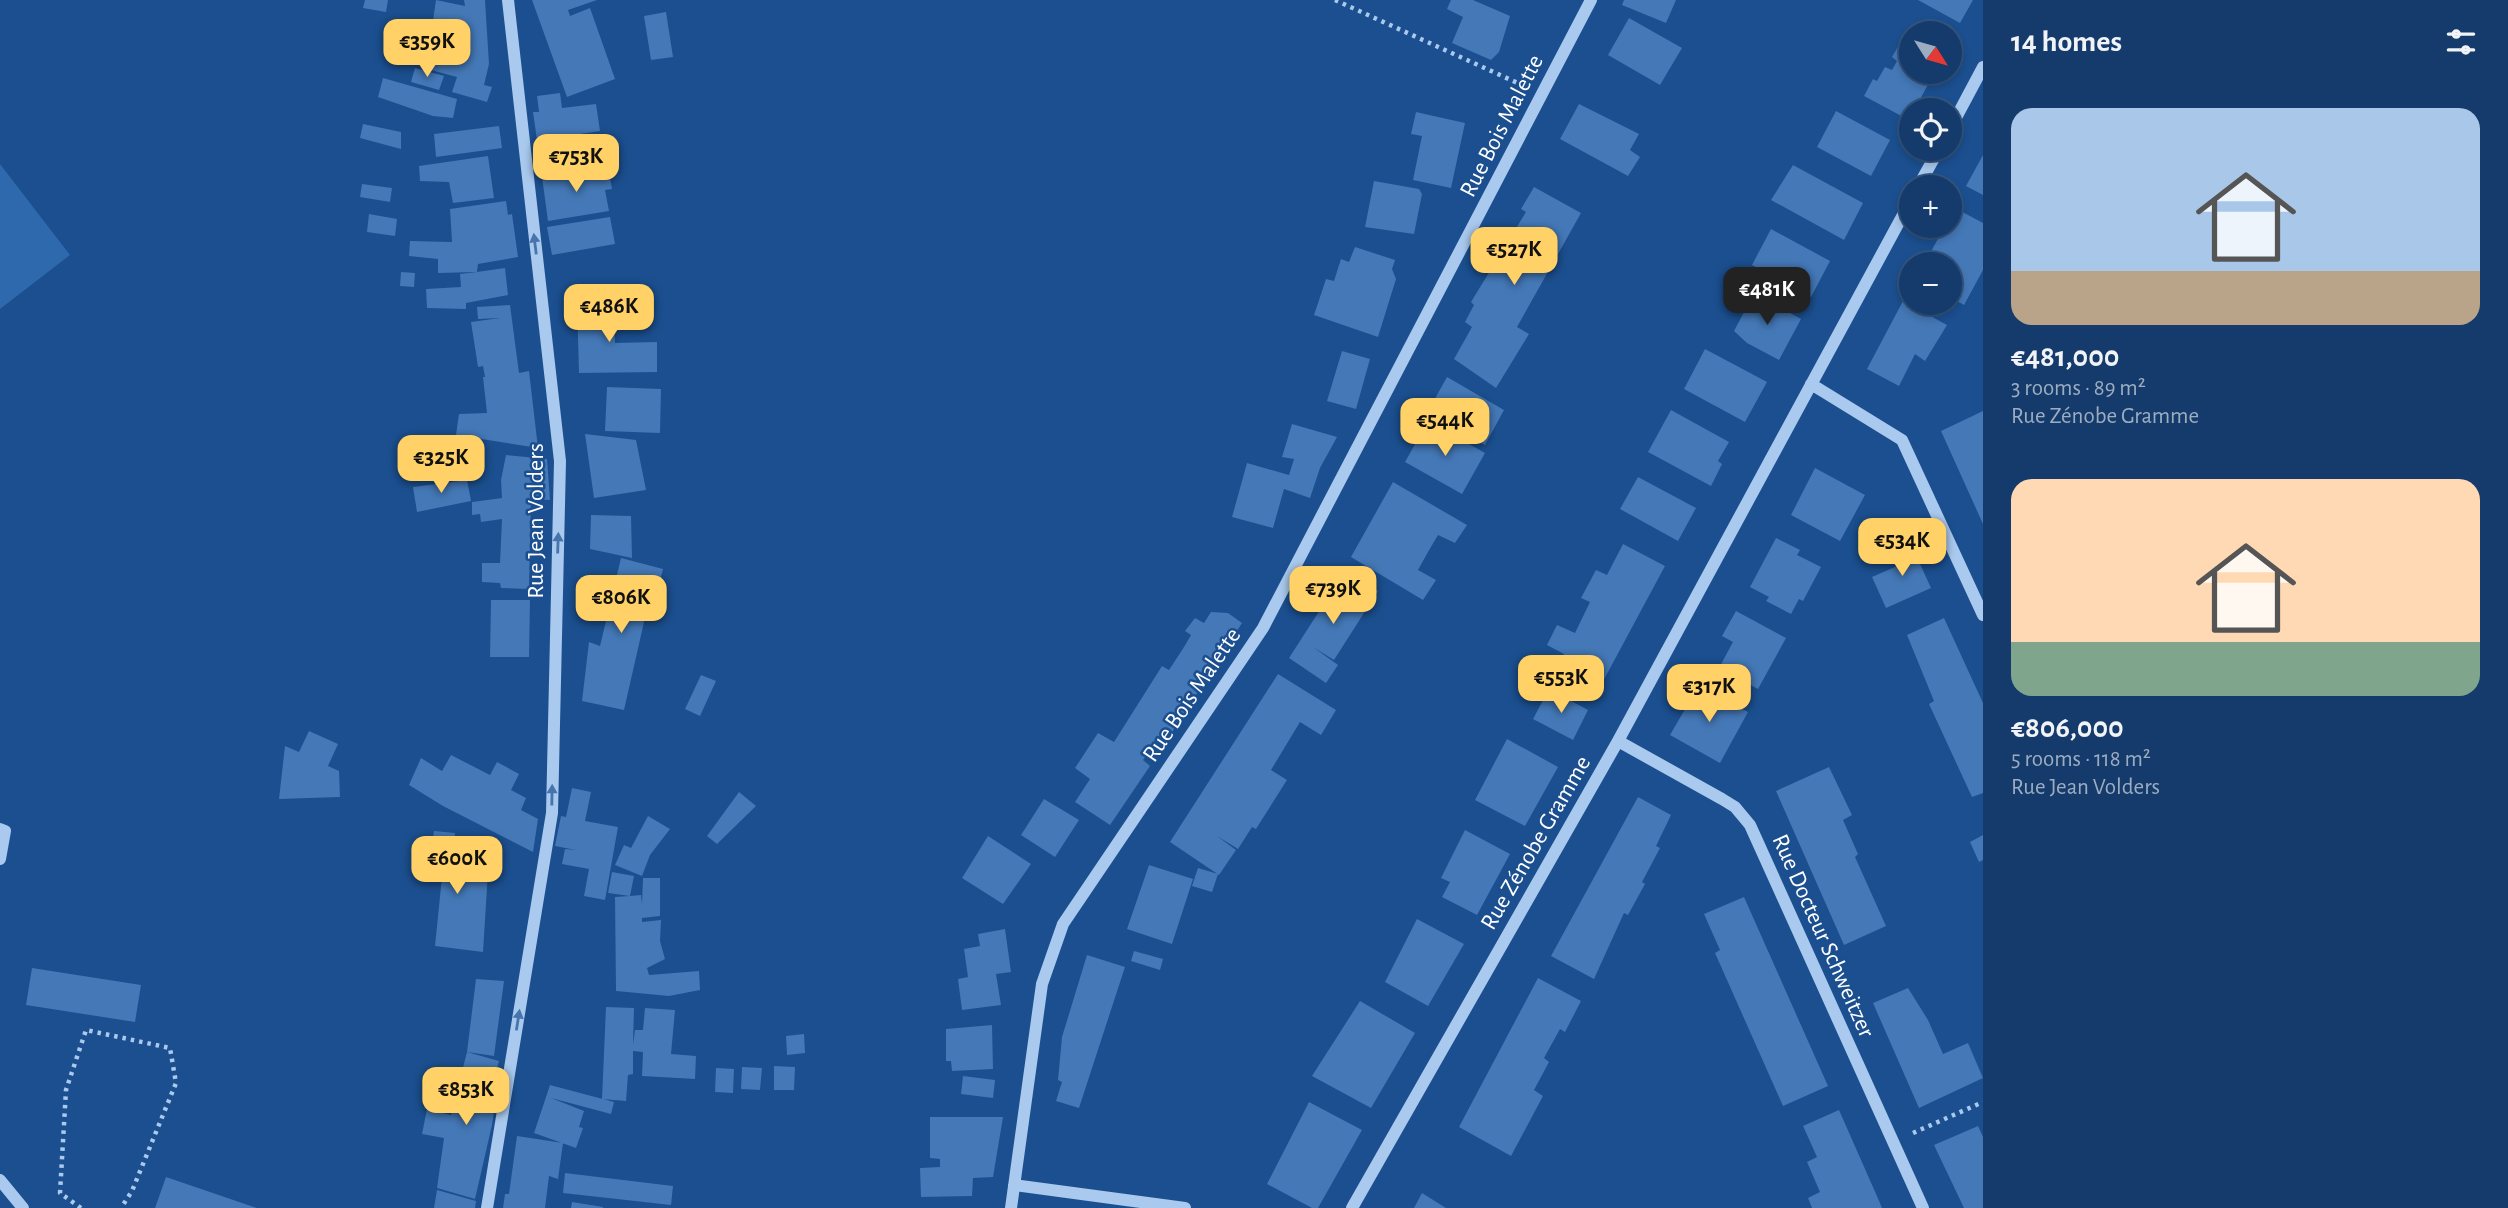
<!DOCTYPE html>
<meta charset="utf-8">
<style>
body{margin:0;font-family:"Alegreya Sans",sans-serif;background:#1d4271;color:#f1f3f6;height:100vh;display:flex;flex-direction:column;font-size:26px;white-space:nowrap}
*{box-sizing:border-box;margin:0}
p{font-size:23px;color:#9dadc1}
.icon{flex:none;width:38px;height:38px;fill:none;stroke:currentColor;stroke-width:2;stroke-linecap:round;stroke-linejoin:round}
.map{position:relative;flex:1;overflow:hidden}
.details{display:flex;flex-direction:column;background:#143b6b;width:525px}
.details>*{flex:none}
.needle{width:46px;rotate:127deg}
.fabs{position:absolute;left:1899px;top:21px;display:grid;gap:14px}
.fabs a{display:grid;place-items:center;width:63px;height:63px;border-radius:50%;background:#143b6b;box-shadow:0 4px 10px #0003,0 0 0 2px #33557e;font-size:35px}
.price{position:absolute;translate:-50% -60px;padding:0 16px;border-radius:14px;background:#ffd166;color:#111;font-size:23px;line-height:46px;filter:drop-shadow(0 2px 4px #0008)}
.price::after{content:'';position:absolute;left:50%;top:42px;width:21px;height:16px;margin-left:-10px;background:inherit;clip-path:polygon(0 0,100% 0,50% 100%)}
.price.current{background:#222;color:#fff}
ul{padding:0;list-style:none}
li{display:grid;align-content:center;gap:14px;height:371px;padding:0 28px}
li span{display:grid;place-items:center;height:217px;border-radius:21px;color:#555}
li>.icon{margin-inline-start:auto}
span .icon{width:126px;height:126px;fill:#fffc;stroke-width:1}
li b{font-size:30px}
h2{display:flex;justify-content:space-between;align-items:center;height:84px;padding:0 28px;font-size:30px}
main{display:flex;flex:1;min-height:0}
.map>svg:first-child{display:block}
.grass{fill:#2e69ad}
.building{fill:#4478b7}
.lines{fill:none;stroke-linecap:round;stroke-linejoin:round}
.path{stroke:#a9c9ee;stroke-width:4.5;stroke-dasharray:3.5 5;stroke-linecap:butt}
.minor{stroke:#a9c9ee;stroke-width:12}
.oneway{fill:#4674ac}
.labels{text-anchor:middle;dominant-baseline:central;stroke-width:5;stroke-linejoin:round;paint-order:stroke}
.street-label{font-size:24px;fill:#fff;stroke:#1b4f8f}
</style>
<main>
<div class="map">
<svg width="1983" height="1208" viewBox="0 0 1983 1208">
<rect width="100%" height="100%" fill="#1b4f8f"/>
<path class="grass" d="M 0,164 L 70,255 L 0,309 Z"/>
<path class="building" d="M 365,0 L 388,0 L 386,12 L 363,8 Z
M 436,0 L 465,6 L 464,0 L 485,0 L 489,64 L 484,85 L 492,87 L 487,102 L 452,92 L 457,77 L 431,70 L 436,49 L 450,53 L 451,47 L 430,41 Z
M 532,0 L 597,0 L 568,10 L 570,16 L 590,8 L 615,79 L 567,97 Z
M 1451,0 L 1473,0 L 1510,16 L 1499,52 L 1491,60 L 1452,43 L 1463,17 L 1447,9 Z
M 1624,0 L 1676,0 L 1666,23 L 1622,5 Z
M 1918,0 L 1973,0 L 1960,23 Z
M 666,12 L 673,57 L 651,60 L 644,16 Z
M 1629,18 L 1682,48 L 1660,85 L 1608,55 Z
M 1902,40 L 1911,45 L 1911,72 L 1935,72 L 1914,110 L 1911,110 L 1909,120 L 1864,96 L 1873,79 L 1877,81 L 1885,67 L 1892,70 L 1897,61 L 1892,57 Z
M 415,68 L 444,76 L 439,90 L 411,82 Z
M 383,78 L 457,99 L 453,118 L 433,116 L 378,97 Z
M 560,93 L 562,108 L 596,104 L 600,131 L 580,134 L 581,150 L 605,146 L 607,159 L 584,163 L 582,155 L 540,161 L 533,112 L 539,112 L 537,96 Z
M 1579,104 L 1639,134 L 1630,150 L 1640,157 L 1628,176 L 1560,139 Z
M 1836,111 L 1890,140 L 1871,176 L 1817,147 Z
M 1416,112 L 1465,123 L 1451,188 L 1413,180 L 1422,136 L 1411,134 Z
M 363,124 L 401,132 L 401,149 L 360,138 Z
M 499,126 L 502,148 L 436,157 L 434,134 Z
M 1983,155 L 1983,195 L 1966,186 Z
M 488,156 L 494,198 L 453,203 L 449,182 L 420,181 L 419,166 Z
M 1793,165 L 1863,203 L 1844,240 L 1771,200 Z
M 583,170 L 584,176 L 609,172 L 612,189 L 605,190 L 609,211 L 548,221 L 542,177 Z
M 1374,181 L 1419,189 L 1422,194 L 1414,234 L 1365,227 Z
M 362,184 L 392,188 L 390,202 L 360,197 Z
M 1534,187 L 1581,213 L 1517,327 L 1529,334 L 1496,388 L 1454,359 L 1472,327 L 1465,322 L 1474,305 L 1471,302 L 1526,212 L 1521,209 Z
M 506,201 L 508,215 L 512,214 L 518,257 L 478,264 L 477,272 L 505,268 L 508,295 L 466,303 L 466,309 L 427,308 L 426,289 L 461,287 L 460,274 L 477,272 L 438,273 L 438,259 L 409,256 L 410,241 L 452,242 L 450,209 Z
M 1955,208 L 1983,223 L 1983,270 L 1964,305 L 1950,297 L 1950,264 L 1924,264 L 1945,226 L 1950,226 Z
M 369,214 L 397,219 L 395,236 L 367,232 Z
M 610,217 L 615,244 L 552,255 L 547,227 Z
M 1771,229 L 1830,261 L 1811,297 L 1752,265 Z
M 1355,247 L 1395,260 L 1392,269 L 1396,279 L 1378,337 L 1314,315 L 1326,279 L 1334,281 L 1341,259 L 1349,262 Z
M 401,272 L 415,273 L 414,287 L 400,286 Z
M 1752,297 L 1767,300 L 1801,319 L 1779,360 L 1747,343 L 1734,331 Z
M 1903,301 L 1947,325 L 1925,361 L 1915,354 L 1899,386 L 1867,369 Z
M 577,302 L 614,302 L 615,343 L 657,342 L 657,372 L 579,373 Z
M 510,305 L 519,373 L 529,371 L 538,448 L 456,435 L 459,414 L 487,413 L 483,377 L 485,377 L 483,366 L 478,367 L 471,322 L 500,318 L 478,319 L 477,307 Z
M 1705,349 L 1767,382 L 1745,422 L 1684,389 Z
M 1342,351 L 1370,359 L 1356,409 L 1327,401 Z
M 1447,377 L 1504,410 L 1485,445 L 1427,413 Z
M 607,387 L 661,389 L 660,433 L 605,431 Z
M 1671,410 L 1729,442 L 1718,461 L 1722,464 L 1711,486 L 1648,452 Z
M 1983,411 L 1983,524 L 1941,431 Z
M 1428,421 L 1485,453 L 1462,494 L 1405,462 Z
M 1292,424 L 1337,437 L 1320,468 L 1310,498 L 1284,489 L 1273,528 L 1232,517 L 1247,463 L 1289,475 L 1294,459 L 1282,457 Z
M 585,434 L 636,440 L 646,490 L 594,498 Z
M 506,455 L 547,459 L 550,500 L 531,499 L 529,589 L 501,588 L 500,583 L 482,582 L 482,563 L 500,563 L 502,519 L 481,522 L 480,514 L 472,515 L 472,502 L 502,498 L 501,480 Z
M 1815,468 L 1865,495 L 1840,541 L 1791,515 Z
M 1638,477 L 1696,508 L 1678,541 L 1620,509 Z
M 467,480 L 471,501 L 417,512 L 413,487 Z
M 1393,482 L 1467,525 L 1455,543 L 1438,535 L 1428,552 L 1418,570 L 1436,580 L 1423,600 L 1351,557 Z
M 591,515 L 631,516 L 632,558 L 590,549 Z
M 1776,538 L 1800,550 L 1797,555 L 1821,567 L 1803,601 L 1799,599 L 1791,614 L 1766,601 L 1769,597 L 1750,587 Z
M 1623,544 L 1665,566 L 1601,685 L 1560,663 L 1564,654 L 1547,645 L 1557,625 L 1575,633 L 1590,602 L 1581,598 L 1596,570 L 1607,575 Z
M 1911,544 L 1931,588 L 1886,608 L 1872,577 L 1897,566 L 1891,553 Z
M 621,558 L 663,569 L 652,612 L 647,609 L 624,710 L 582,701 L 589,642 L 600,646 Z
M 1345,571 L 1378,591 L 1334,660 L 1313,647 L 1338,665 L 1326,683 L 1289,658 Z
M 491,600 L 530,600 L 529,657 L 490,657 Z
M 1736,611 L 1786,638 L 1758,689 L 1719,668 L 1733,642 L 1722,636 Z
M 1211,612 L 1228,613 L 1242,623 L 1169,737 L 1162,733 L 1143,760 L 1150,766 L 1110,825 L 1075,802 L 1090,779 L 1075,768 L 1098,733 L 1114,742 L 1162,666 L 1169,670 L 1184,647 L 1191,635 L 1185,631 L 1195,618 L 1204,623 Z
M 1944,618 L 1983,703 L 1983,793 L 1972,797 L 1929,704 L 1934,701 L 1907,635 Z
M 1278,674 L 1336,710 L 1321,735 L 1300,722 L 1271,770 L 1287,780 L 1256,829 L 1252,827 L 1238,849 L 1217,836 L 1236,850 L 1219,875 L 1170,842 Z
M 701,675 L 716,681 L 700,716 L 685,709 Z
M 1699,685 L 1748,712 L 1720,763 L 1670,735 Z
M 1549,689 L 1588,710 L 1573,740 L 1533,719 Z
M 309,731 L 338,744 L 328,766 L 339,771 L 340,797 L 279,799 L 285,746 L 299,752 Z
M 1507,739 L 1558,767 L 1525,826 L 1475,800 Z
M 451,755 L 490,775 L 497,762 L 519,774 L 511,790 L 526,798 L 521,810 L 538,819 L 533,852 L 443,806 L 409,785 L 421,758 L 442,771 Z
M 1829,767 L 1852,815 L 1843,820 L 1858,854 L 1855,857 L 1886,926 L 1844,945 L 1776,791 Z
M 572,788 L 591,792 L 585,821 L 618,827 L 605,900 L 584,896 L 589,869 L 562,864 L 565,849 L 576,850 L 555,846 L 561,816 L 566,817 Z
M 739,792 L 756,806 L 717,844 L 707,836 Z
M 1638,797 L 1671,815 L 1656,846 L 1660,848 L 1642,882 L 1645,884 L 1628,915 L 1624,913 L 1594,979 L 1551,956 Z
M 1044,799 L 1079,820 L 1055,857 L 1021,835 Z
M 648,816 L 670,829 L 650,855 L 642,876 L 615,865 L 624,845 L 631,848 Z
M 1465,830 L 1510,854 L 1477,915 L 1442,897 L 1450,882 L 1441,878 Z
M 434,831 L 455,833 L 452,867 L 488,872 L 483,952 L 435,946 L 443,867 L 415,863 L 417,843 L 432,844 Z
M 1983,835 L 1983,860 L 1979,862 L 1970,842 Z
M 988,836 L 1031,864 L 1003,904 L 962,878 Z
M 1149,865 L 1193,879 L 1172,944 L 1127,929 Z
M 1198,868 L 1218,874 L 1212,892 L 1192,886 Z
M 612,872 L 634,876 L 630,896 L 641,895 L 642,904 L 643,878 L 660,878 L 660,916 L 642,918 L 642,922 L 661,920 L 660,941 L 665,959 L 647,968 L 649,975 L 699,971 L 700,990 L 669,996 L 616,991 L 615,897 L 630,896 L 608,893 Z
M 1744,897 L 1828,1086 L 1783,1106 L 1715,953 L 1720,950 L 1704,914 Z
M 1417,919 L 1464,944 L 1428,1006 L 1385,982 Z
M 1005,929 L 1011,972 L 996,974 L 1001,1005 L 962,1010 L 958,979 L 968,977 L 964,949 L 980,946 L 978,934 Z
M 1134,951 L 1163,959 L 1160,970 L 1131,961 Z
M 1087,955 L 1125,967 L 1079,1108 L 1056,1101 L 1062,1082 L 1058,1080 L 1062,1037 Z
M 32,968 L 141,985 L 135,1022 L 26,1005 Z
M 1538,978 L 1581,1001 L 1565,1032 L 1560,1029 L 1544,1058 L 1549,1062 L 1534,1090 L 1543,1096 L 1511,1156 L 1459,1127 Z
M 476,979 L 504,981 L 494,1056 L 467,1052 Z
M 1908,988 L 1928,1020 L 1943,1054 L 1968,1043 L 1983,1078 L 1919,1108 L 1873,1003 Z
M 1360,1001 L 1415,1033 L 1371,1108 L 1312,1076 Z
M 606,1007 L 634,1008 L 633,1045 L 635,1030 L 643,1030 L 645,1008 L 675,1010 L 671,1054 L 696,1056 L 695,1079 L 642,1076 L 643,1052 L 633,1051 L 633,1074 L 628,1075 L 626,1101 L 602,1099 Z
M 992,1025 L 993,1069 L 952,1071 L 951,1061 L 946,1061 L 946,1029 Z
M 804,1034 L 805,1053 L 787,1055 L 786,1036 Z
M 467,1052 L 499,1061 L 493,1082 L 498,1083 L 492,1125 L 475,1199 L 437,1188 L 444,1138 L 422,1134 L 427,1109 L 451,1115 Z
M 774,1066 L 795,1067 L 794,1090 L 774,1090 Z
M 742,1067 L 762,1068 L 760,1090 L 741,1089 Z
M 716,1068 L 734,1069 L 733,1093 L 715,1092 Z
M 963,1076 L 995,1080 L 993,1098 L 961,1094 Z
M 550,1085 L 614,1102 L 611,1114 L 551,1098 L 584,1111 L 579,1127 L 583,1128 L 576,1148 L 534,1133 Z
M 1309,1102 L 1362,1130 L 1318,1208 L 1312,1208 L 1267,1184 Z
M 1839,1110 L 1880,1203 L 1882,1208 L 1812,1208 L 1808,1198 L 1820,1192 L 1807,1162 L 1817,1157 L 1803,1126 Z
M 930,1117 L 1003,1117 L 993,1177 L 973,1178 L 972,1196 L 921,1197 L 920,1168 L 940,1167 L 940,1159 L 930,1158 Z
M 1978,1126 L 1983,1137 L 1983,1208 L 1964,1208 L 1934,1145 Z
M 517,1136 L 563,1143 L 558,1179 L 549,1176 L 545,1208 L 503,1208 L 505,1194 L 509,1194 Z
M 565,1173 L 673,1186 L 671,1205 L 563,1193 Z
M 166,1177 L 257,1208 L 155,1208 Z
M 437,1190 L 476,1201 L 475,1208 L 434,1208 Z
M 1422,1193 L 1446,1208 L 1414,1208 Z
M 572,1202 L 603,1207 L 603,1208 L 571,1208 Z"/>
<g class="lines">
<path class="path" d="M 1335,0 L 1522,85
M 1913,1133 L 1983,1102
M 81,1208 L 60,1193 L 66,1090 L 86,1030 L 170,1048 L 176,1083 L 132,1191 L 121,1208"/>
<path class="minor" d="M 1950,129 L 1983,67
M 1918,187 L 1939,149
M 1811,384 L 1902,440 L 1983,615
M 1618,741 L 1722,799 L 1735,807 L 1750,825 L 1923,1208
M 0,829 L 5,831 L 0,859
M 0,1180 L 23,1208
M 1014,1185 L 1185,1208
M 487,1208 L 552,813 L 560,461 L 508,0
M 1011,1208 L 1042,984 L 1063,924 L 1263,628 L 1591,0
M 1352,1208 L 1618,741 L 1911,200"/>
</g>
<defs><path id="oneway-solid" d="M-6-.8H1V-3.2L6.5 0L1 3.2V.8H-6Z" transform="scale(1.75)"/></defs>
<g class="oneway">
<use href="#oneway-solid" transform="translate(535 244) rotate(-97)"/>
<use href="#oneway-solid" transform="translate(558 543) rotate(-88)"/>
<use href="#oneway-solid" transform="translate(552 795) rotate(-89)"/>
<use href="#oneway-solid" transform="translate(518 1020) rotate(-81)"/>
</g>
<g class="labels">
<g class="street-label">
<text transform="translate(1502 126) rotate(-63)">Rue Bois Malette</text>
<text transform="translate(536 521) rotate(-90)">Rue Jean Volders</text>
<text transform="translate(1192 695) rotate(-56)">Rue Bois Malette</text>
<text transform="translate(1536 843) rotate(-60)">Rue Zénobe Gramme</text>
<text transform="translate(1823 936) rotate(66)">Rue Docteur Schweitzer</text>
</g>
</g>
</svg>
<div class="fabs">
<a><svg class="needle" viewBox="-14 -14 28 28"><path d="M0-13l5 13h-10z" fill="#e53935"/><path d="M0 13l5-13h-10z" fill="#9dadc1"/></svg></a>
<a><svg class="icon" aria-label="locate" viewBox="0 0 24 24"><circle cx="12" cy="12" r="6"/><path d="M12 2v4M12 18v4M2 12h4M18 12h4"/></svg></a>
<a>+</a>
<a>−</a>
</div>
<b class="price" style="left:427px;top:79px">€359K</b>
<b class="price" style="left:576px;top:194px">€753K</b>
<b class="price" style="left:1514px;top:287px">€527K</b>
<b class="price current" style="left:1767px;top:327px">€481K</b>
<b class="price" style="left:609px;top:344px">€486K</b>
<b class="price" style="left:1445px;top:458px">€544K</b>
<b class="price" style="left:441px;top:495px">€325K</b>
<b class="price" style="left:1902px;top:578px">€534K</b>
<b class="price" style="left:1333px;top:626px">€739K</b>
<b class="price" style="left:621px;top:635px">€806K</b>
<b class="price" style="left:1561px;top:715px">€553K</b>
<b class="price" style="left:1709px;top:724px">€317K</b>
<b class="price" style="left:457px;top:896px">€600K</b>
<b class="price" style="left:466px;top:1127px">€853K</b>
</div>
<section class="details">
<h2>14 homes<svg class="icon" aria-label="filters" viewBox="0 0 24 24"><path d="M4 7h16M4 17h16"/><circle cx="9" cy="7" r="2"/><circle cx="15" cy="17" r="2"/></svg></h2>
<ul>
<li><span style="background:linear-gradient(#a9c7e8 75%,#b9a48a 0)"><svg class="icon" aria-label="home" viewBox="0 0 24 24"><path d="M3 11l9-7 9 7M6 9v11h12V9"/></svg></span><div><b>€481,000</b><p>3 rooms · 89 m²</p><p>Rue Zénobe Gramme</p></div></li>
<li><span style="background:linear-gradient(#ffd9b3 75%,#7fa58c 0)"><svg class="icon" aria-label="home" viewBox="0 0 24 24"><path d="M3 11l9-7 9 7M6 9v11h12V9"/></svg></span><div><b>€806,000</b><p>5 rooms · 118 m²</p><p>Rue Jean Volders</p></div></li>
</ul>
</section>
</main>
